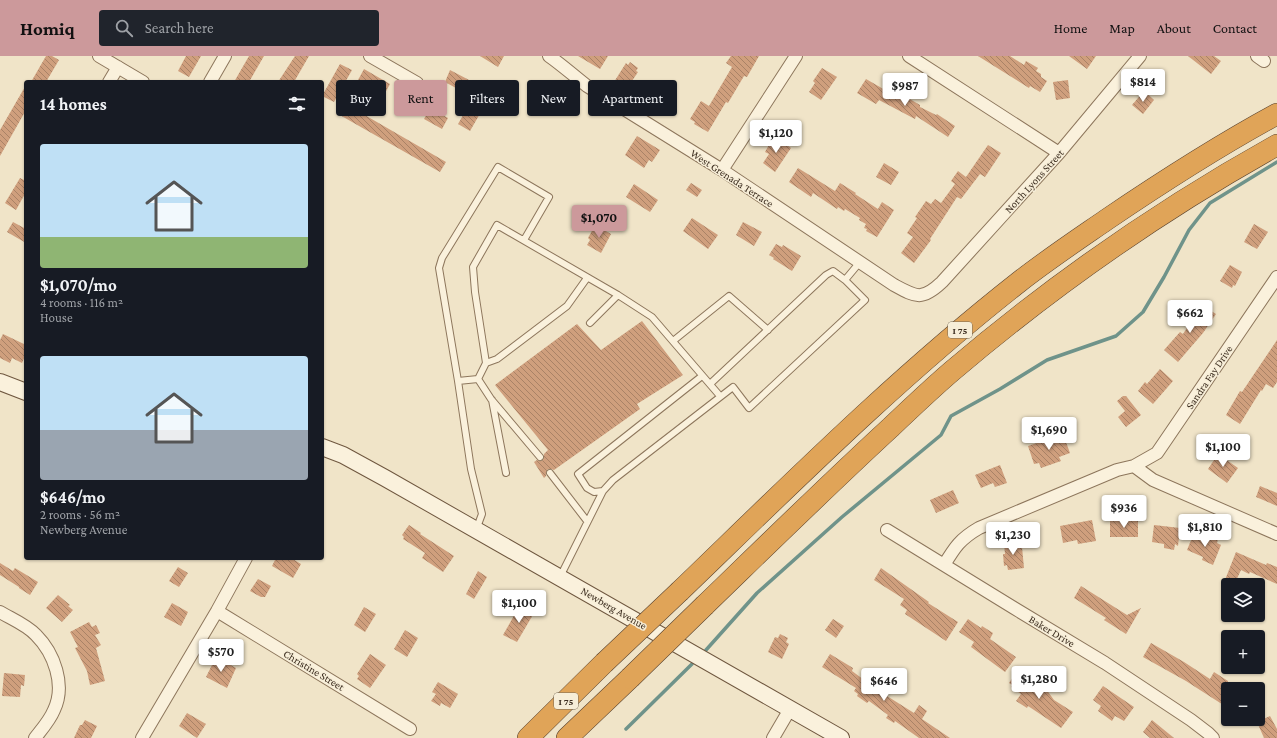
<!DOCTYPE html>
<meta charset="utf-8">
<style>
body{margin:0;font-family:"Crimson Pro",serif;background:#20242c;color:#f1f3f6;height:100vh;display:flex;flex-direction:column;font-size:15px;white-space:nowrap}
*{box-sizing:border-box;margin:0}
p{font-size:13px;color:#9ea1a6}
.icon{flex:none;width:22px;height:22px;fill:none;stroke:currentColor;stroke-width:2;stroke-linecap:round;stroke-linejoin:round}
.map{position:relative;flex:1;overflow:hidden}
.details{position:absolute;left:24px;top:24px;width:300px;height:480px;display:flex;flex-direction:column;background:#171b24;border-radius:4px;box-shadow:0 1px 3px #0004}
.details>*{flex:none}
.top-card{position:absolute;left:336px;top:24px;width:380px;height:36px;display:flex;gap:8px}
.buttons{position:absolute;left:1221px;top:522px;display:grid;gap:8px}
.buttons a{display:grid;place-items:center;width:44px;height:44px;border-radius:4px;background:#171b24;box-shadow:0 1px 3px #0004;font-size:20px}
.price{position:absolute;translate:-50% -34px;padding:0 9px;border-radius:4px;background:#fff;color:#222;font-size:13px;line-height:26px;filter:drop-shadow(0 1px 2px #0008)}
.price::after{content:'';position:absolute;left:50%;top:24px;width:12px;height:9px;margin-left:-6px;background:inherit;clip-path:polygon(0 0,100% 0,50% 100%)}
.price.current{background:#cc999b;color:#111}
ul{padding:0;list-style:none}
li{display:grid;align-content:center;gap:8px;height:212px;padding:0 16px}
li span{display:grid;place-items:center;height:124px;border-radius:4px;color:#555}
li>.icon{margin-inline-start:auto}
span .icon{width:72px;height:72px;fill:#fffc;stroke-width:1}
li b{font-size:17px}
h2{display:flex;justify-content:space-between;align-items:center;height:48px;padding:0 16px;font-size:17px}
.pill{padding:0 14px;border-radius:4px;background:#171b24;box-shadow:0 1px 3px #0004;font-size:14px;line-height:36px}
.pill.current{background:#cc999b;color:#111}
header{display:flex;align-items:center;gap:24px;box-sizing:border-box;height:56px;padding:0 20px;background:#cc999b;color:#111}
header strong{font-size:19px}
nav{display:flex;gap:22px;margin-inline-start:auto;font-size:14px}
.search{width:280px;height:36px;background:#20242c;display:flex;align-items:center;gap:10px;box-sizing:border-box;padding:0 14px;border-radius:4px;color:#9ea1a6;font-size:15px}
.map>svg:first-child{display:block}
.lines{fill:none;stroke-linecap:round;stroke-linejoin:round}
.stream{stroke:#6f938a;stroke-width:3.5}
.building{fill:url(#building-back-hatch)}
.lane-casing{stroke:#8d765c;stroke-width:8}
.street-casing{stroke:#8d765c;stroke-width:14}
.secondary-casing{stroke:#6f573f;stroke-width:18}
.highway-casing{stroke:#5b4430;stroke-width:22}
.lane{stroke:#faf1dc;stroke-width:6}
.street{stroke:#faf1dc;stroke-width:12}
.secondary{stroke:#faf1dc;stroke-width:16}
.highway{stroke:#e0a458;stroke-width:21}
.highway-bridge-casing{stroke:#5b4430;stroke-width:22;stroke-linecap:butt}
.highway-bridge{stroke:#e0a458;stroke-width:21}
.labels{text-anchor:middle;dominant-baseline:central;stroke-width:3;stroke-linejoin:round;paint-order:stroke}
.shield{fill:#f7eed8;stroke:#756857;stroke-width:1}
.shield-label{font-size:10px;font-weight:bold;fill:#3d2e20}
.street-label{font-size:11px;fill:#3d2e20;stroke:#f7eed8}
</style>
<header>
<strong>Homiq</strong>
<div class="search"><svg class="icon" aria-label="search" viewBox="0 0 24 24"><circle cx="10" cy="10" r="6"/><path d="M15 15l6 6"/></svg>Search here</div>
<nav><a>Home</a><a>Map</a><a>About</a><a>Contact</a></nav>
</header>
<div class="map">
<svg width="1277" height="682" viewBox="0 0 1277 682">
<defs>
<pattern id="building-back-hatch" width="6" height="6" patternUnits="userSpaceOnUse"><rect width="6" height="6" fill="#cf9f7d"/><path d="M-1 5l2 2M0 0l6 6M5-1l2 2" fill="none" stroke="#a98266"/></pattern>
</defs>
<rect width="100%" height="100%" fill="#f0e4c8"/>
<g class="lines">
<path class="stream" d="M 706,594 L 757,537 L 842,461 L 941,379 L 951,360 L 1000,333 L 1047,304 L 1116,280 L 1143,256 L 1164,221 L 1189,174 L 1210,147 L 1277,106
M 626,673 L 692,608"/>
</g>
<path class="building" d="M 46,0 L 52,0 L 59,4 L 46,26 L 31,26 Z
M 186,0 L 201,0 L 189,21 L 178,15 Z
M 249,0 L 264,0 L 249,26 L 234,26 Z
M 295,0 L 309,0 L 294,26 L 278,26 Z
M 480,0 L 504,0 L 498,11 Z
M 578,0 L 608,0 L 600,13 Z
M 731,0 L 759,0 L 747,21 L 744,20 L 728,47 L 726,46 L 708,76 L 694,68 L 695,66 L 690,63 L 701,45 L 709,50 L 732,11 L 726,7 Z
M 978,0 L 1010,0 L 1024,9 L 1026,5 L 1038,12 L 1036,15 L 1041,18 L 1041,21 L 1047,25 L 1040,36 L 1030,30 L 1029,32 Z
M 1069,0 L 1096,0 L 1087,13 Z
M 1188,0 L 1214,0 L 1221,5 L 1211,18 Z
M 630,6 L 638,12 L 636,15 L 638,16 L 626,34 L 614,26 L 626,7 L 628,9 Z
M 340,8 L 352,14 L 334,46 L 322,40 Z
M 822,12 L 837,21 L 821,44 L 809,36 L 815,27 L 813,25 Z
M 364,13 L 390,28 L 384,39 L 358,24 Z
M 450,14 L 471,25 L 465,37 L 445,26 Z
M 866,23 L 899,42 L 901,38 L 920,49 L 920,51 L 936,59 L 937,58 L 955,70 L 948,81 L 916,60 L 915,63 L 913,62 L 879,44 L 876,48 L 857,37 Z
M 1068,24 L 1070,42 L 1056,44 L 1053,26 Z
M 651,28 L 664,37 L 653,52 L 627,34 L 645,37 Z
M 26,29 L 26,54 L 0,100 L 0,74 Z
M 1144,35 L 1154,44 L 1143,58 L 1132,49 Z
M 473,42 L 485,49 L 470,75 L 458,68 Z
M 344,47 L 446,106 L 440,116 L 338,58 Z
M 430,52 L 448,62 L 442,73 L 424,63 Z
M 637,80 L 660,94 L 652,106 L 649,104 L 644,112 L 625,99 Z
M 777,82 L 791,92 L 775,116 L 763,107 L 769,98 L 765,96 L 770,87 L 773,89 Z
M 988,89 L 1001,97 L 985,121 L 980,118 L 961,143 L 957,141 L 930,183 L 931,184 L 914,207 L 901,197 L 913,181 L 907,177 L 917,162 L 915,161 L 926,145 L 931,148 L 935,143 L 941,147 L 955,128 L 951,125 L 958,115 L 966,121 Z
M 884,107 L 899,116 L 891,129 L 876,121 Z
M 798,112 L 835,135 L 840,127 L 856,137 L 855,138 L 878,153 L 882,146 L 894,154 L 877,181 L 866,175 L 867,173 L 864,172 L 866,168 L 859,164 L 860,162 L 845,153 L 844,155 L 838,151 L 837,153 L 813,137 L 811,141 L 789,126 Z
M 20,122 L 26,125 L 26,136 L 16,154 L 5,147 Z
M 691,127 L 702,134 L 697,141 L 686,134 Z
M 634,128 L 658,144 L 650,156 L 626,141 Z
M 692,162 L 718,179 L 708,193 L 683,175 Z
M 13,166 L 26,173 L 26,187 L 7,176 Z
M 743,166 L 762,176 L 754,190 L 736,179 Z
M 1254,168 L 1268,176 L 1257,193 L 1244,186 Z
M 597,170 L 611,178 L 601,197 L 587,189 L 590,184 L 588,182 L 593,173 L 595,175 Z
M 776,188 L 782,191 L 783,189 L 801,200 L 792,215 L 773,203 L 774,202 L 769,199 Z
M 1230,209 L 1242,216 L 1235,230 L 1233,229 L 1232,232 L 1220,225 Z
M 1202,249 L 1216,258 L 1203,277 L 1178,306 L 1164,294 L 1180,276 L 1183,278 Z
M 642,265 L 683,319 L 637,348 L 640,353 L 554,414 L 551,413 L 548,413 L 546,416 L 546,420 L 544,422 L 534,406 L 537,404 L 540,405 L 543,404 L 544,401 L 544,398 L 548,394 L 495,329 L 577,268 L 601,294 Z
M 3,278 L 26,289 L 26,298 L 22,307 L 12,302 L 10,307 L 0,302 L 0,284 Z
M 1277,284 L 1277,326 L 1273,332 L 1266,328 L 1262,335 L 1261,334 L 1240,368 L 1226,359 L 1240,335 L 1242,336 Z
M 1160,313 L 1173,325 L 1153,348 L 1138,335 L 1145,326 L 1147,328 Z
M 1123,340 L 1126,340 L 1141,359 L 1126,371 L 1118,361 L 1125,355 L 1117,345 Z
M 1063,378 L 1070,397 L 1059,401 L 1061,405 L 1041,412 L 1039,407 L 1034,408 L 1028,390 Z
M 1218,398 L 1238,412 L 1227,427 L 1208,413 Z
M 1000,409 L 1007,427 L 995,431 L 993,427 L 981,432 L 975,419 Z
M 1260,430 L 1277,437 L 1277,450 L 1256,441 Z
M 953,434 L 959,447 L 936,457 L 930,444 Z
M 1092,464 L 1096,485 L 1078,488 L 1077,484 L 1063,487 L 1060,470 Z
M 1110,465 L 1138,465 L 1138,481 L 1110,481 Z
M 409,469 L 421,477 L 420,478 L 454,500 L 443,516 L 422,502 L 425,497 L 403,483 L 404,481 L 402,479 Z
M 1154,469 L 1180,472 L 1178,490 L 1175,488 L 1174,494 L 1164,492 L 1164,488 L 1152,486 Z
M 1194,477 L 1208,483 L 1209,479 L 1218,483 L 1217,487 L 1221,489 L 1213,509 L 1202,504 L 1203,501 L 1187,494 Z
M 1019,486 L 1020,491 L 1022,491 L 1024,512 L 1008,514 L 1007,509 L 1004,510 L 1003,498 L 1005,498 L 1004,488 Z
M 1236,496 L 1266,509 L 1267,507 L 1277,511 L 1277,528 L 1250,516 L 1249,518 L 1241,514 L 1234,529 L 1223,529 Z
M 276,502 L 291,502 L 301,508 L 293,522 L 272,510 Z
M 0,507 L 13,515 L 15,512 L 38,526 L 30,539 L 19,532 L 19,531 L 0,519 Z
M 178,511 L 188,517 L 179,531 L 169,525 Z
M 881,512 L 929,546 L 928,547 L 958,566 L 946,585 L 905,558 L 907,554 L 900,549 L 904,543 L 874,524 Z
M 478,515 L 487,521 L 474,543 L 466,538 Z
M 258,523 L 271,530 L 265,541 L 261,541 L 250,535 Z
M 1081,530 L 1127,559 L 1141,552 L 1126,578 L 1104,564 L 1106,562 L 1074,542 Z
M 58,539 L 70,549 L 68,550 L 73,554 L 62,566 L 46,552 Z
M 172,547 L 188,556 L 181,570 L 164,561 Z
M 520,549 L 534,557 L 517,586 L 503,579 Z
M 364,551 L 376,558 L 365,576 L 354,569 Z
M 833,563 L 844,570 L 836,582 L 825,574 Z
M 968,563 L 981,572 L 982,570 L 993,577 L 990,583 L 1016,601 L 1005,616 L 971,591 L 974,586 L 959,576 Z
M 89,566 L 92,571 L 96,569 L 100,577 L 95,579 L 101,589 L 96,592 L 105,625 L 90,629 L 87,615 L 75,592 L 78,591 L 70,576 Z
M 405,574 L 418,582 L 407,601 L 394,593 Z
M 780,578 L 788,582 L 786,586 L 789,588 L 782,603 L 768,596 L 775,581 L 778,582 Z
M 1151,587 L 1184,606 L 1210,623 L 1214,616 L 1228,625 L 1228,652 L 1186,625 L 1143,601 Z
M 370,598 L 386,609 L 370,632 L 357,623 L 359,620 L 357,618 Z
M 830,598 L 853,612 L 852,615 L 879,635 L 914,657 L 919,649 L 927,655 L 922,663 L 950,682 L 919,682 L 895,665 L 894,667 L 886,662 L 888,659 L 869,645 L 867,647 L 857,640 L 858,638 L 854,635 L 856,632 L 822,611 Z
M 216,601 L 236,612 L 227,632 L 206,621 Z
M 1017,615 L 1046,633 L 1054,644 L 1073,656 L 1061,672 L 1028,650 L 1027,652 L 1016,645 L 1021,638 L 1011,631 L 1012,629 L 1009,627 Z
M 4,617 L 25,619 L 24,630 L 21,629 L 20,641 L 2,640 Z
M 438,626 L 458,638 L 450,652 L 441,647 L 440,650 L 431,645 L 436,638 L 432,636 Z
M 1103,630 L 1134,651 L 1124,665 L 1115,660 L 1112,665 L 1098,655 L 1101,650 L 1093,644 Z
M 187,657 L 206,668 L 197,682 L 179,670 Z
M 1270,660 L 1277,673 L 1277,682 L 1264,682 L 1257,666 Z
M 85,664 L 97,670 L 91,682 L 74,682 L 80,669 L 82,669 Z
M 1152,664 L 1174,682 L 1150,682 L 1143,676 Z"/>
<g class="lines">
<defs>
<path id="lane" d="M 845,224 L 860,206
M 590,267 L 618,239
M 673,285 L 729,240 L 768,274
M 486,307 L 497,303 L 567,250 L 587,222
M 458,325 L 478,323
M 492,344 L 506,417
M 540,401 L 491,343 L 478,323 L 486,307 L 475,236 L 473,211 L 497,169 L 618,239 L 652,261 L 720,340
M 550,417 L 587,465
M 603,435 L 594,436 L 587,432 L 578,418 L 702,320
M 476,474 L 482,458 L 471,413 L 458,325 L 439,212 L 442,202 L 498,111 L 549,141 L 524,184
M 560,521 L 603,435 L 613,424 L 733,331 L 749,352 L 865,244 L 845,224 L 833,215 L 826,219 L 710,328"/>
<path id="street" d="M 99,0 L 143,26
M 370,0 L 417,27
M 549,0 C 562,9 574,20 587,30 L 722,114 L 894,229 C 916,241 922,245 942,226 L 1059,97 L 1140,0
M 909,0 L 1059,97
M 1257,0 L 1264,5
M 109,26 L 118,11
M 210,26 L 225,0
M 722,114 L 796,0
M 1134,410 L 1153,424 L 1277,478
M 887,474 L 1014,552 L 1105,607 L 1191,664 L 1208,677 L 1213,682
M 944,509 C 955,491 960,483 979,472 L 1117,414 L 1134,410 L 1157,397 L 1277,221
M 217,555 L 410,673
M 0,556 C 12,563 27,569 36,579 C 54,597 66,629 54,654 C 50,664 42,673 35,682
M 142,682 L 217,555 L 246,502
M 773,682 L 790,653"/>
<path id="secondary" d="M 0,326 L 26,336
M 322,391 L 343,399 L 385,422 L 841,682"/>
<path id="highway" d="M 680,535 C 790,429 898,321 1019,226 C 1047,204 1077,184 1106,164 C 1162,126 1218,90 1277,58
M 705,549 C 766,490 827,430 890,372 C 910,353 931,333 952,315 C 1053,229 1162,153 1277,89
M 528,682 L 604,607
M 567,682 L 630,622"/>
</defs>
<use href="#lane" class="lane-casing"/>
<use href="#street" class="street-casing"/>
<use href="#secondary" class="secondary-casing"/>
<use href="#highway" class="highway-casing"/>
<use href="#lane" class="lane"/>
<use href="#street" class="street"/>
<use href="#secondary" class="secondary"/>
<use href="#highway" class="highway"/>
<defs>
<path id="highway-bridge" d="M 604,607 L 680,535
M 630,622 L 705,549"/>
</defs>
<use href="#highway-bridge" class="highway-bridge-casing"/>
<use href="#highway-bridge" class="highway-bridge"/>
</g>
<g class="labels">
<g class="shield">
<rect x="948" y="266" width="24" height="16" rx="3"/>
<rect x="554" y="637" width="24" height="16" rx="3"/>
</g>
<g class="shield-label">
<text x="960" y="274">I 75</text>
<text x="566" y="645">I 75</text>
</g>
<g class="street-label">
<text transform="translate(732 122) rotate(33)">West Grenada Terrace</text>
<text transform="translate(1034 125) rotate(-48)">North Lyons Street</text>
<text transform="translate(1209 321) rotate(-56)">Sandra Fay Drive</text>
<text transform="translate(614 552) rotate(30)">Newberg Avenue</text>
<text transform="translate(1052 575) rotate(31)">Baker Drive</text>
<text transform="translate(314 614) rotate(31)">Christine Street</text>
</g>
</g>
</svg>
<div class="buttons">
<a><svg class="icon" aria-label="layers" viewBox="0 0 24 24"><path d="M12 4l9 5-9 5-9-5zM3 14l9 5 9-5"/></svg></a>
<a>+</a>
<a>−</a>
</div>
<b class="price" style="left:1143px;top:47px">$814</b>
<b class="price" style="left:905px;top:51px">$987</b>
<b class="price" style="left:776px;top:98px">$1,120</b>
<b class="price current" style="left:599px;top:183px">$1,070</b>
<b class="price" style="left:1190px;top:278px">$662</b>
<b class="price" style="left:1049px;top:395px">$1,690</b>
<b class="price" style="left:1223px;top:412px">$1,100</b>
<b class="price" style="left:1124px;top:473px">$936</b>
<b class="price" style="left:1205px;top:492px">$1,810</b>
<b class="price" style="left:1013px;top:500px">$1,230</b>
<b class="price" style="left:519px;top:568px">$1,100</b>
<b class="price" style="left:221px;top:617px">$570</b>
<b class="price" style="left:1039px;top:644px">$1,280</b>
<b class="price" style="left:884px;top:646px">$646</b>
<div class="top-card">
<a class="pill">Buy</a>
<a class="pill current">Rent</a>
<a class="pill">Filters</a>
<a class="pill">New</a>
<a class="pill">Apartment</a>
</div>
<section class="details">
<h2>14 homes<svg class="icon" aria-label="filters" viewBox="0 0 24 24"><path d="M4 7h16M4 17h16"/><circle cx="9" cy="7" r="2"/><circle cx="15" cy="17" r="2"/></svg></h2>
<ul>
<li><span style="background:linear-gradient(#bfe0f5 75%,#8fb573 0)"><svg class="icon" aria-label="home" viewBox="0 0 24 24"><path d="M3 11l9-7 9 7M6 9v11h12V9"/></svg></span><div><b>$1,070/mo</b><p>4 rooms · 116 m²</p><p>House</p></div></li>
<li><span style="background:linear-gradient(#bfe0f5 60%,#9aa5b1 0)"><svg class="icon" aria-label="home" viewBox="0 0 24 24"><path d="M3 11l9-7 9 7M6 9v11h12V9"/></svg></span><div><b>$646/mo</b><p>2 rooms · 56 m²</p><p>Newberg Avenue</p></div></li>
</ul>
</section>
</div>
